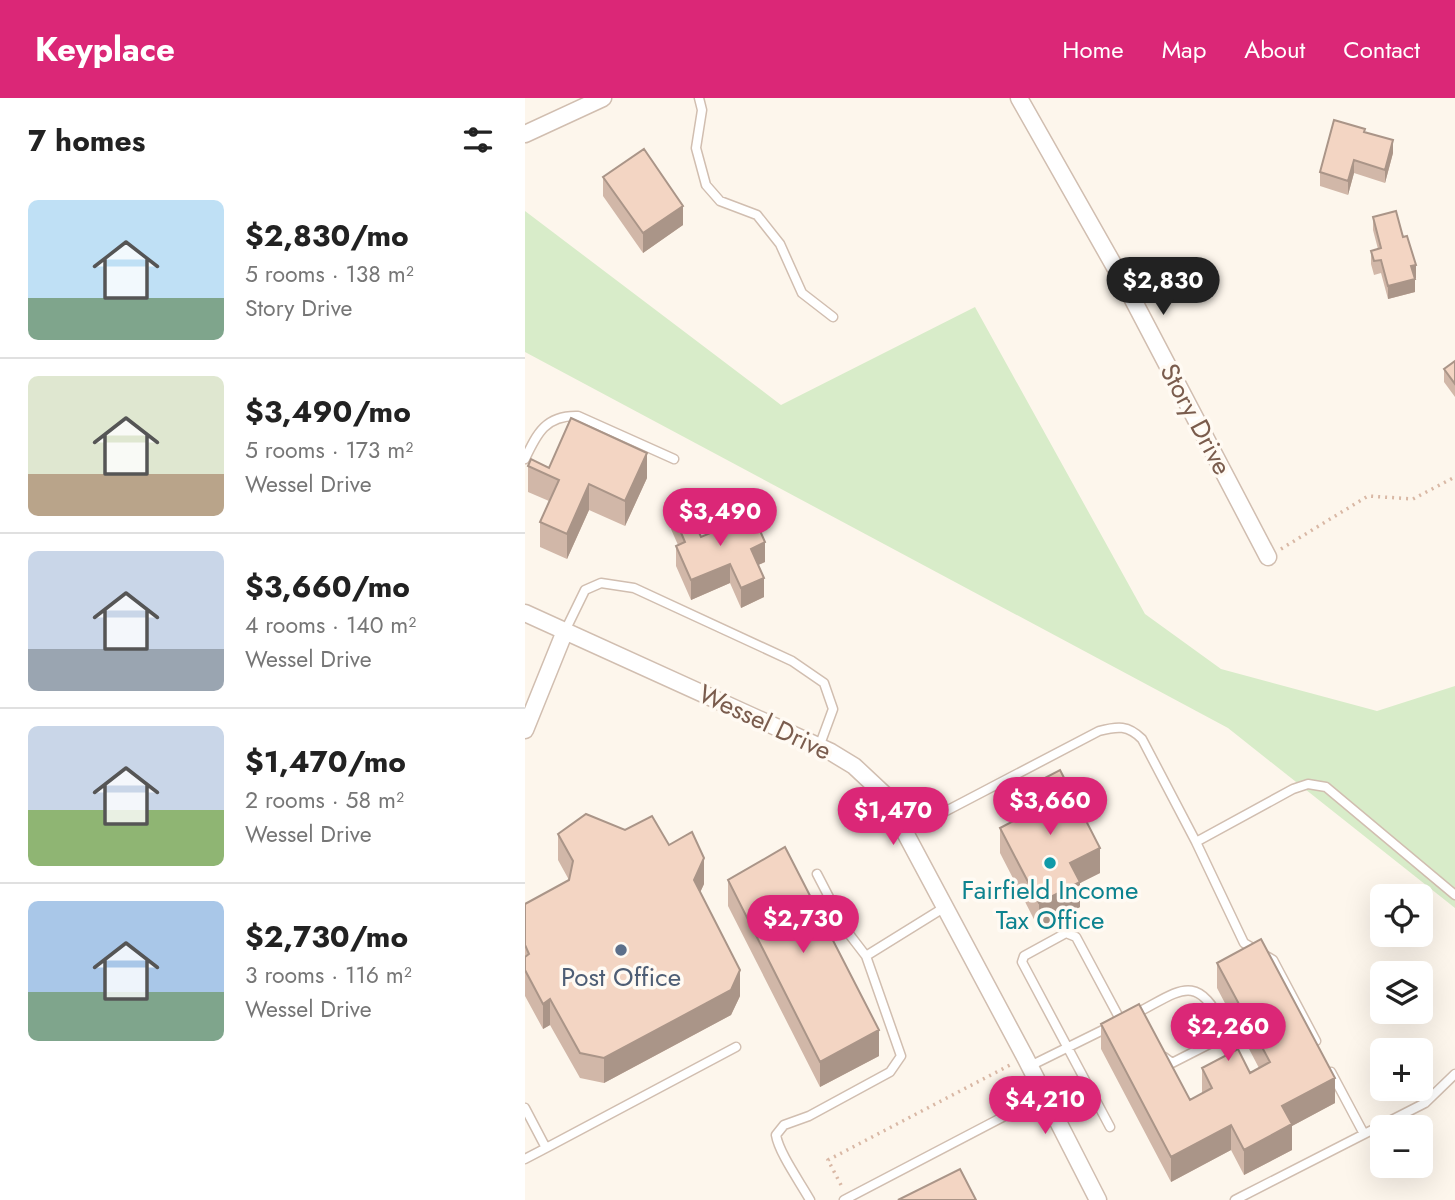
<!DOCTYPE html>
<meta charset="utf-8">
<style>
body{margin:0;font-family:Jost,sans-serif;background:#f6f6f6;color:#222;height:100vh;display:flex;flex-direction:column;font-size:26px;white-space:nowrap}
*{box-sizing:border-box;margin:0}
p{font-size:23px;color:#767676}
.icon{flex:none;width:38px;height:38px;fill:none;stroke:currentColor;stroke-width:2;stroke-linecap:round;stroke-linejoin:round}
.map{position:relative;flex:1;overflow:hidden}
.side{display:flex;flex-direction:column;background:#fff;width:525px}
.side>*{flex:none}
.fabs{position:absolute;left:845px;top:786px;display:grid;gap:14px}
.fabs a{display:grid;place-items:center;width:63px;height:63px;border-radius:10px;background:#fff;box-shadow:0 7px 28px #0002;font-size:35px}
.price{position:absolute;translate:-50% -60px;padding:0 16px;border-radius:24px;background:#db2777;color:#fff;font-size:23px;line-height:46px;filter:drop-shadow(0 2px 4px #0008)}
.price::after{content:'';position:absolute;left:50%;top:42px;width:21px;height:16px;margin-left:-10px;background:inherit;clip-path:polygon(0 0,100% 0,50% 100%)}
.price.selected{background:#222;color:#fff}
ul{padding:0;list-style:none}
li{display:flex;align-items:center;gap:21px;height:175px;padding:0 28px}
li+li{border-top:2px solid #e0e0e0}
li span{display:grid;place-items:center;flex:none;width:196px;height:140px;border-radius:10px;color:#555}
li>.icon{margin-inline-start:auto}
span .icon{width:84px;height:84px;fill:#fffc;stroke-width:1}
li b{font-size:30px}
h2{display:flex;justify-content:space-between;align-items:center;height:84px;padding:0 28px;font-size:30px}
header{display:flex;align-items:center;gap:42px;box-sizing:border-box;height:98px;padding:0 35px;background:#db2777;color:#fff}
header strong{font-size:33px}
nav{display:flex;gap:38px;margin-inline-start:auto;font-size:24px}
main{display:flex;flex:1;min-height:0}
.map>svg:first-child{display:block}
.green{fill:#d8ecc9}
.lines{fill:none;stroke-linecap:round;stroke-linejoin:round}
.service-casing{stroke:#d1beb0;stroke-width:11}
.minor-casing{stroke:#d1beb0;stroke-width:19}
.path{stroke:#d9b8a5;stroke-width:3.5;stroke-dasharray:2 5;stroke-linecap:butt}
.service{stroke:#fff;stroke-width:8}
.minor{stroke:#fff;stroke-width:16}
.wall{fill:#d1b7a8}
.shaded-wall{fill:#aa9588}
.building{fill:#f3d5c3;stroke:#aa9588;stroke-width:2}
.culture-dot{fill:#0f9aa8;stroke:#fffaf3;stroke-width:2.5}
.service-dot{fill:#5c6f8a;stroke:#fffaf3;stroke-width:2.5}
.labels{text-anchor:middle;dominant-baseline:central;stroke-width:7;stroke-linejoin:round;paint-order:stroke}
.street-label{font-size:26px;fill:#7a5c4d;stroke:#fffaf3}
.culture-label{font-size:26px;fill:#0d838f;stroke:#fffaf3}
.service-label{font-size:26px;fill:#4e5e75;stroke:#fffaf3}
</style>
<header>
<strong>Keyplace</strong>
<nav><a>Home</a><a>Map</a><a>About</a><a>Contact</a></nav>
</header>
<main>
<section class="side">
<h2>7 homes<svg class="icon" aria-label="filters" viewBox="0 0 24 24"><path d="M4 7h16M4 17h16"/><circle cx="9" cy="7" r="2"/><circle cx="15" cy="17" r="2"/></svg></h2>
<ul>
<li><span style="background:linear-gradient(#bfe0f5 70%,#7fa58c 0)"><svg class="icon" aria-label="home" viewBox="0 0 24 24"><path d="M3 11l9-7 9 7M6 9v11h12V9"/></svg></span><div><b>$2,830/mo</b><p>5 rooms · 138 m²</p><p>Story Drive</p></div></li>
<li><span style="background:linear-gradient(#dfe7d0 70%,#b9a48a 0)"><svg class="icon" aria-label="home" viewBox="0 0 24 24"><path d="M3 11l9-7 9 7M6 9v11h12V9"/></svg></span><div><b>$3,490/mo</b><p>5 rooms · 173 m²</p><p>Wessel Drive</p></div></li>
<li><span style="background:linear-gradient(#c9d6e8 70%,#9aa5b1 0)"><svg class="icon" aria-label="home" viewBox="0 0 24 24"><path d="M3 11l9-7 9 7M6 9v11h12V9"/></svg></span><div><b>$3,660/mo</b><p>4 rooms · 140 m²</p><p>Wessel Drive</p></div></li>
<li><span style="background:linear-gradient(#c9d6e8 60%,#8fb573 0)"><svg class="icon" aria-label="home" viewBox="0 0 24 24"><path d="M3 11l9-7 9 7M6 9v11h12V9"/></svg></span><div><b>$1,470/mo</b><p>2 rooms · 58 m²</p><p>Wessel Drive</p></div></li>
<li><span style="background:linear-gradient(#a9c7e8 65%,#7fa58c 0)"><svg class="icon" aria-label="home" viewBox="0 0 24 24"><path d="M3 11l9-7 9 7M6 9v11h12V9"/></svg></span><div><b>$2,730/mo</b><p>3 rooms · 116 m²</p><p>Wessel Drive</p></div></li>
</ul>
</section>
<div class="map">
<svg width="930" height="1102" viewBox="0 0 930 1102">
<rect width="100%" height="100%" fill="#fdf6ec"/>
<path class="green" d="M 0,113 L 256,307 L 450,209 L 620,516 L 696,571 L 852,613 L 930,588 L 930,810 L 703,630 L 0,254 Z"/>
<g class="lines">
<defs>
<path id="service" d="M 174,0 L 177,12 L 171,50 L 181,87 L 195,103 L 232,117 L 255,146 L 277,195 L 308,219
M 0,361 C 12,335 21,317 53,318 L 149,361
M 40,533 L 60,492 L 76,485 L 109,490 L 267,563 L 299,585 L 308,611 L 294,649
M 381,734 L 574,633 C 593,628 603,627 617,641 L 671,744 L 719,845 L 748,862 L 791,943
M 671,744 L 768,691 L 783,686 L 801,689 L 930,797
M 292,776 L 321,832 L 341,858
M 608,917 C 654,894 671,871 699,929 L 696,940 L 647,965 L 639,959
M 505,968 L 584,929
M 806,974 L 839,1036
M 0,1010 L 21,1050 L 211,949
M 585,1029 L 497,864 L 499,858 L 541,835 L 551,839 L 596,923
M 0,1061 L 21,1050
M 285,1102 C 275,1084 254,1055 251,1037 L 259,1027 L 284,1018 L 365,974 L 376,958 L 341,858 L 420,809
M 319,1102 L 520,997
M 710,1102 L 900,1005 L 930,976"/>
<path id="minor" d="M 494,0 L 604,194 L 743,459
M 0,36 L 78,0
M 0,515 L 306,654 L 329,668 L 360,697 L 500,959 L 573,1102
M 0,632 L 40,533"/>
</defs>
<use href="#service" class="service-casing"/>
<use href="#minor" class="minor-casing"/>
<path class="path" d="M 756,451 L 843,398 L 888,401 L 930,379
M 316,1087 L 303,1062 L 485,967"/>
<use href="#service" class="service"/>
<use href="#minor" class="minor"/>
</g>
<path class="wall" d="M 840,34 L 868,55 L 860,85 L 829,75 L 823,97 L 795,88 L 795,74 Z
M 78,79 L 158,127 L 118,155 L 78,98 Z
M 848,119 L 878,139 L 891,180 L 889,181 L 890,194 L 863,201 L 856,175 L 849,177 L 846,166 L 846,153 L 853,151 L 848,132 Z
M 930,263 L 930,299 L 919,284 L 919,271 Z
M 3,368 L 24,370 L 122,380 L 100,428 L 64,412 L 42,461 L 15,449 L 15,424 L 24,403 L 3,394 Z
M 146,411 L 176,439 L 240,464 L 233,467 L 239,499 L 216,510 L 205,485 L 166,502 L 151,468 L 151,448 L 153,447 L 146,431 Z
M 493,694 L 575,775 L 555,785 L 555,809 L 514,831 L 475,755 L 475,730 L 494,720 Z
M 100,732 L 144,747 L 179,786 L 175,794 L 215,898 L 206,917 L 79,985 L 55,980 L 25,927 L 18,931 L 0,898 L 0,806 L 44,782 L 33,762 L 33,736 Z
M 203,782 L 354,958 L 295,989 L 203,808 Z
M 692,865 L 810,1005 L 767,1028 L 767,1052 L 719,1077 L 706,1052 L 646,1084 L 576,951 L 576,926 L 665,1002 L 677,996 L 677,970 L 725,975 L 734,970 L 692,890 Z"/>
<path class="shaded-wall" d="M 868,42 L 868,55 L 860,85 L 860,72 Z
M 829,62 L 829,75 L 823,97 L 823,83 Z
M 158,108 L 158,127 L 118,155 L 118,135 Z
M 891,167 L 891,180 L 886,181 L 886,168 Z
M 890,181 L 890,194 L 863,201 L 863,188 Z
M 122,355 L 122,380 L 100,428 L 100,403 Z
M 64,386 L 64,412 L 42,461 L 42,436 Z
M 240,444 L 240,464 L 226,470 L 226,451 Z
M 205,466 L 205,485 L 166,502 L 166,482 Z
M 239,480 L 239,499 L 216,510 L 216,490 Z
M 575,750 L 575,775 L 555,785 L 555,809 L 514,831 L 514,805 L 545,765 Z
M 179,760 L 179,786 L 169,808 L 169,782 Z
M 215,872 L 215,898 L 206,917 L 79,985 L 79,960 Z
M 25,901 L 25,927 L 18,931 L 18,906 Z
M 354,932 L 354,958 L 295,989 L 295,964 Z
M 810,980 L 810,1005 L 767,1028 L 767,1052 L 719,1077 L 719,1052 L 757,1008 Z
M 706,1027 L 706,1052 L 646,1084 L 646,1059 Z"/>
<path class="building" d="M 809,22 L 840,31 L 839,34 L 868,42 L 860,72 L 829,62 L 823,83 L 795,74 Z
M 119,51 L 158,108 L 118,135 L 78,79 Z
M 871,113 L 878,139 L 882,138 L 891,167 L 886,168 L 890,181 L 863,188 L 856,162 L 849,163 L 846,153 L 856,150 L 848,119 Z
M 930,263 L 930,286 L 919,271 Z
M 46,320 L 122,355 L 100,403 L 64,386 L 42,436 L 15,424 L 34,382 L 3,368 L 6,361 L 24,370 Z
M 161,405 L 176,439 L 228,417 L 240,444 L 226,451 L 239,480 L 216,490 L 205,466 L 166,482 L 151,448 L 160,444 L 146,411 Z
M 535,672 L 575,750 L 545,765 L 555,784 L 514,805 L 475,730 L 504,715 L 493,694 Z
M 61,716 L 100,732 L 127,718 L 144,747 L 167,734 L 179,760 L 169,782 L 215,872 L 206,892 L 79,960 L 55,955 L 25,901 L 18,906 L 0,872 L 0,859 L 4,856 L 0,847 L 0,806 L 44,782 L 48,763 L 33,736 Z
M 260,749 L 354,932 L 295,964 L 203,782 Z
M 736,841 L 810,980 L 757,1008 L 767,1026 L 719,1052 L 706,1027 L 646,1059 L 576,926 L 614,906 L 665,1002 L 687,990 L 677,970 L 713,951 L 725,975 L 745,964 L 692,865 Z
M 435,1071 L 451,1102 L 373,1102 Z"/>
<circle class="culture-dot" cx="525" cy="765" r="7"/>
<circle class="service-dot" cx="96" cy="852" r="7"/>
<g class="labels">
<g class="street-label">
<text transform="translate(671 321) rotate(62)">Story Drive</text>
<text transform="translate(240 624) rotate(25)">Wessel Drive</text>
</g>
<g class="culture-label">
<text x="525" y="792">Fairfield Income<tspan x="525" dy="30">Tax Office</tspan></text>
</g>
<g class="service-label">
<text x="96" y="879">Post Office</text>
</g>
</g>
</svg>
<div class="fabs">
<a><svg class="icon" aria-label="locate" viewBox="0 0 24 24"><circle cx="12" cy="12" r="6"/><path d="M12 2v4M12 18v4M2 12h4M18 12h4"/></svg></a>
<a><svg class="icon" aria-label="layers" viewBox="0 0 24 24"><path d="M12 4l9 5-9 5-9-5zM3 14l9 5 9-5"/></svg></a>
<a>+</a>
<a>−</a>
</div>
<b class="price selected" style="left:638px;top:219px">$2,830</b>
<b class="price" style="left:195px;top:450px">$3,490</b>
<b class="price" style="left:525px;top:739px">$3,660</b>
<b class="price" style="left:368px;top:749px">$1,470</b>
<b class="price" style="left:278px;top:857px">$2,730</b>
<b class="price" style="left:703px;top:965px">$2,260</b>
<b class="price" style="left:520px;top:1038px">$4,210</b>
</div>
</main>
